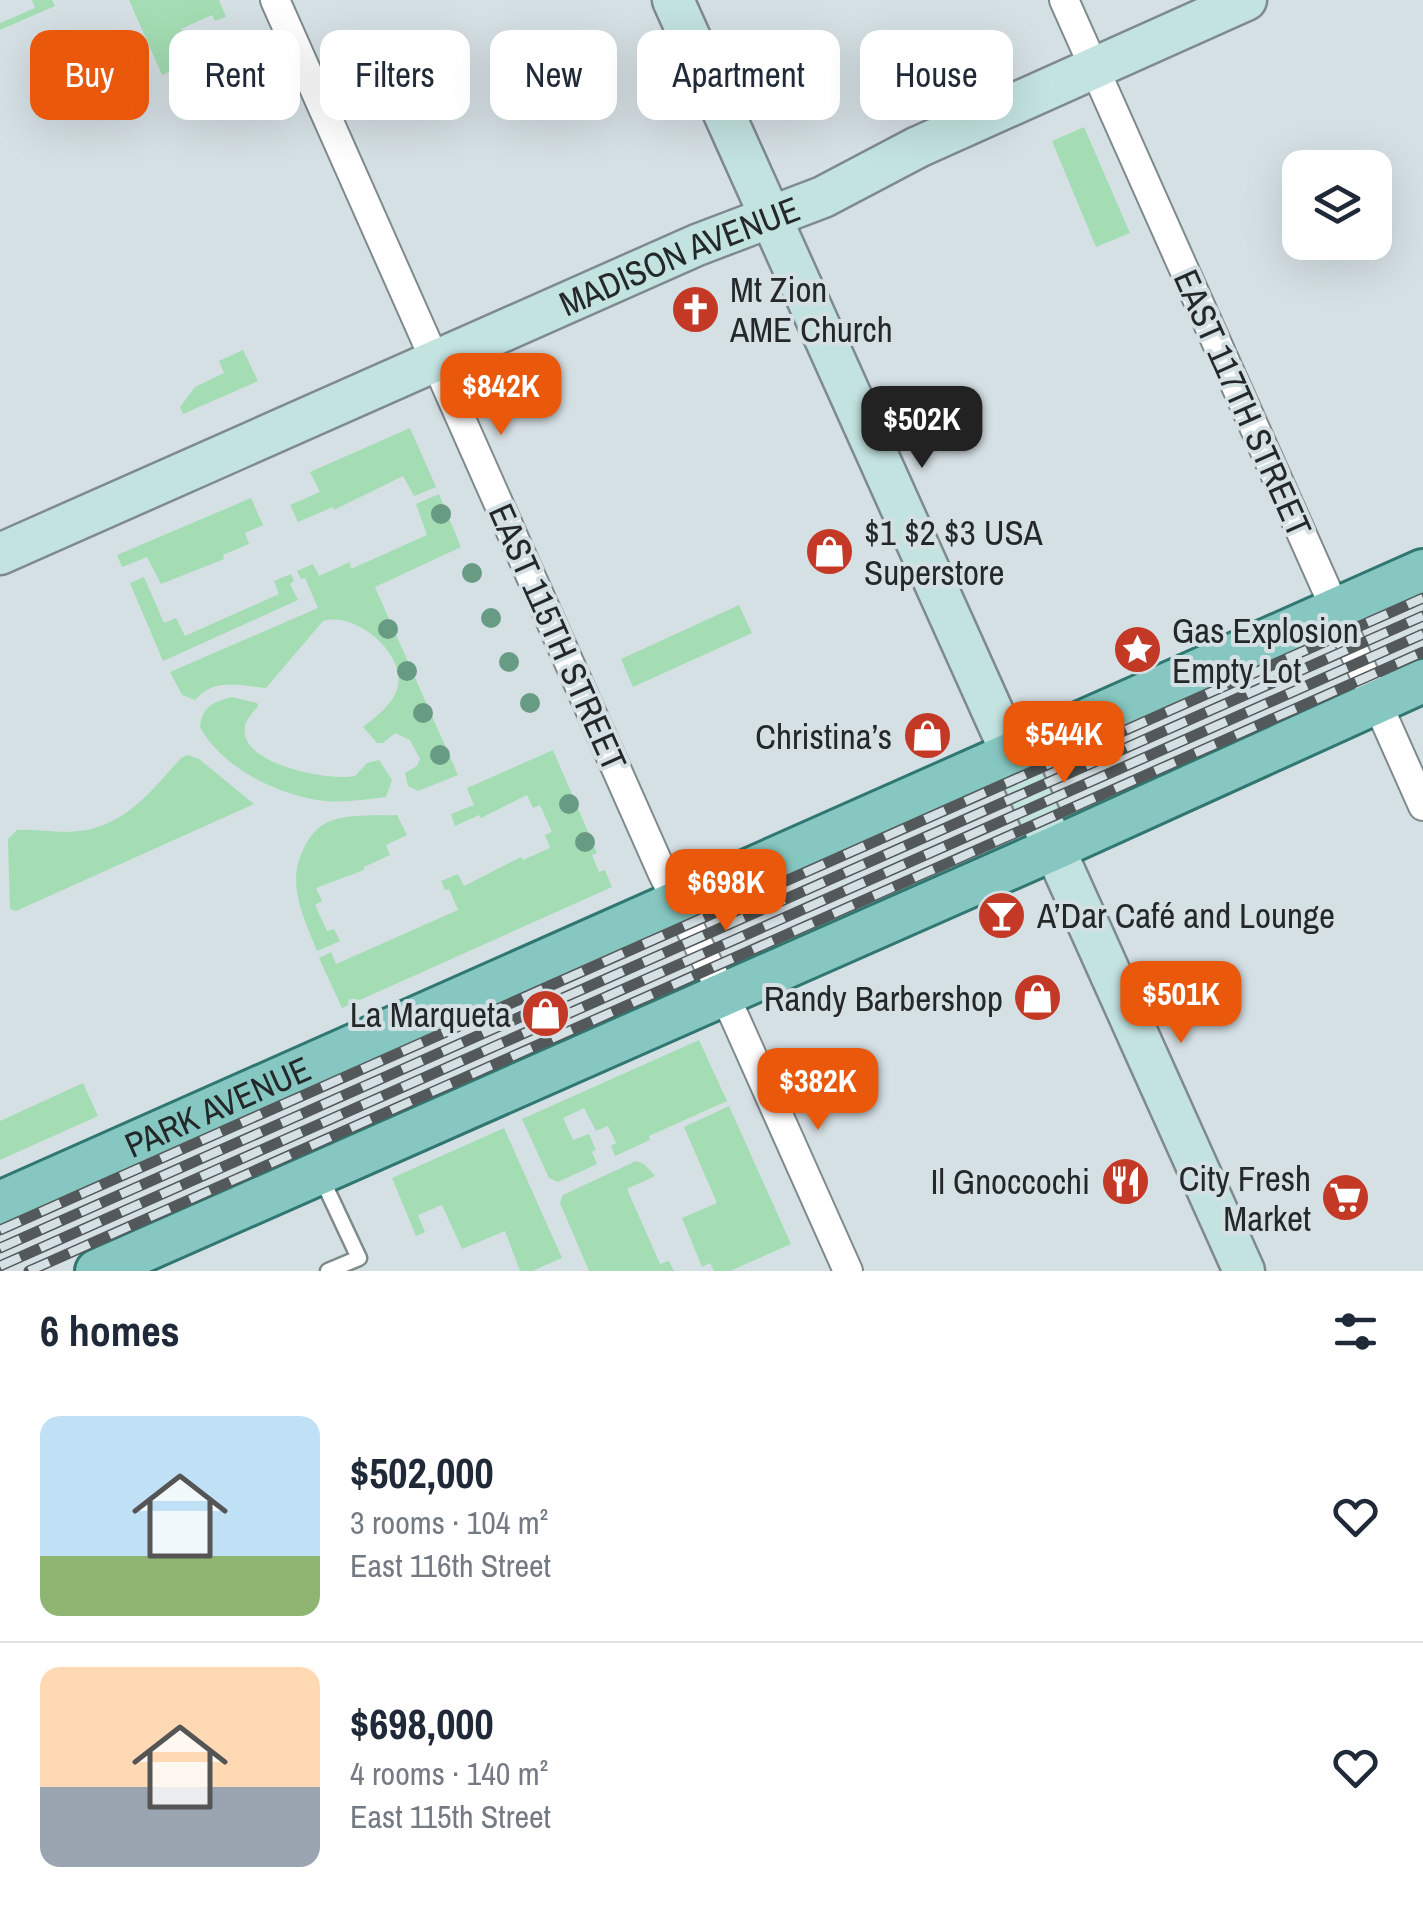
<!DOCTYPE html>
<meta charset="utf-8">
<style>
body{margin:0;font-family:"Archivo Narrow",sans-serif;background:#f2f2f3;color:#1f2937;height:100vh;display:flex;flex-direction:column;font-size:38px;white-space:nowrap}
*{box-sizing:border-box;margin:0}
p{font-size:32px;color:#747a83}
.icon{flex:none;width:55px;height:55px;fill:none;stroke:currentColor;stroke-width:2;stroke-linecap:round;stroke-linejoin:round}
.map{position:relative;height:1271px;overflow:hidden}
.drawer{display:flex;flex-direction:column;background:#fff;flex:1}
.drawer>*{flex:none}
.guide{position:absolute;left:30px;top:30px;width:1365px;height:90px;display:flex;gap:20px}
.buttons{position:absolute;left:1282px;top:150px;display:grid;gap:20px}
.buttons a{display:grid;place-items:center;width:110px;height:110px;border-radius:20px;background:#fff;box-shadow:0 10px 40px #0002;font-size:50px}
.price{position:absolute;translate:-50% -85px;padding:0 22px;border-radius:20px;background:#ea580c;color:#fff;font-size:32px;line-height:65px;filter:drop-shadow(0 2px 5px #0008)}
.price::after{content:'';position:absolute;left:50%;top:60px;width:30px;height:22px;margin-left:-15px;background:inherit;clip-path:polygon(0 0,100% 0,50% 100%)}
.price.on{background:#222;color:#fff}
ul{padding:0;list-style:none}
li{display:flex;align-items:center;gap:30px;height:250px;padding:0 40px}
li+li{border-top:2px solid #e0e1e3}
li span{display:grid;place-items:center;flex:none;width:280px;height:200px;border-radius:20px;color:#555}
li>.icon{margin-inline-start:auto}
span .icon{width:120px;height:120px;fill:#fffc;stroke-width:1}
li b{font-size:42px}
h2{display:flex;justify-content:space-between;align-items:center;height:120px;padding:0 40px;font-size:42px}
.tag{padding:0 35px;border-radius:20px;background:#fff;box-shadow:0 10px 40px #0002;font-size:35px;line-height:90px}
.tag.on{background:#ea580c;color:#fff}
.map>svg:first-child{display:block}
.green{fill:#a4ddb3}
.lines{fill:none;stroke-linecap:round;stroke-linejoin:round}
.lane-casing{stroke:#7f8a8d;stroke-width:19}
.street-casing{stroke:#7f8a8d;stroke-width:32}
.secondary-casing{stroke:#7f8a8d;stroke-width:45}
.primary-casing{stroke:#307771;stroke-width:48}
.lane{stroke:#fff;stroke-width:14}
.street{stroke:#fff;stroke-width:28}
.secondary{stroke:#c3e3e0;stroke-width:40}
.primary{stroke:#87c7c1;stroke-width:42}
.rail-casing{stroke:#53595a;stroke-width:11}
.rail{stroke:#d5e0e4;stroke-width:8;stroke-dasharray:22;stroke-linecap:butt}
.tree{fill:#689b83}
.labels{text-anchor:middle;dominant-baseline:central;stroke-width:8;stroke-linejoin:round;paint-order:stroke}
.street-label{font-size:35px;fill:#242829;stroke:#d5e0e4}
.poi-label{font-size:35px;fill:#242829;stroke:#d5e0e4;text-anchor:end}
</style>
<div class="map">
<svg width="1423" height="1271" viewBox="0 0 1423 1271">
<rect width="100%" height="100%" fill="#d5e0e4"/>
<path class="green" d="M 32,0 L 52,0 L 55,6 L 0,30 L 0,23 L 35,8 Z
M 129,0 L 219,0 L 226,17 L 215,21 L 212,15 L 181,29 L 194,61 L 162,75 Z
M 1084,127 L 1130,233 L 1096,247 L 1052,141 Z
M 243,350 L 258,381 L 183,414 L 180,407 L 195,387 L 224,373 L 219,361 Z
M 410,428 L 436,487 L 414,496 L 403,476 L 334,510 L 333,507 L 298,522 L 290,505 L 320,492 L 310,472 Z
M 439,494 L 461,547 L 375,587 L 458,775 L 418,791 L 408,786 L 405,773 L 417,766 L 420,759 L 410,740 L 395,733 L 383,743 L 377,743 L 363,727 C 376,717 395,703 398,685 C 404,652 355,611 323,621 L 266,688 C 240,686 215,677 195,700 L 182,695 L 170,672 L 318,608 L 305,578 L 301,579 L 297,571 L 313,564 L 319,576 L 350,562 L 351,569 L 427,535 L 416,504 Z
M 251,498 L 263,525 L 245,533 L 249,544 L 223,555 L 224,559 L 161,584 L 147,557 L 122,567 L 117,555 Z
M 291,574 L 294,581 L 290,584 L 298,600 L 163,661 L 130,583 L 144,577 L 164,623 L 176,618 L 185,636 L 279,594 L 274,581 Z
M 739,605 L 752,633 L 633,687 L 621,659 Z
M 232,697 L 257,703 L 258,706 C 251,715 242,723 245,735 C 251,766 329,781 355,776 L 367,763 L 379,760 L 392,780 L 386,797 C 366,799 345,803 324,801 C 279,796 222,768 200,727 C 202,706 214,702 232,697 Z
M 553,750 L 597,853 L 592,855 L 599,872 L 605,870 L 612,887 L 342,1008 L 319,958 L 331,952 L 336,964 L 458,910 L 449,889 L 445,890 L 441,881 L 458,874 L 464,886 L 521,857 L 523,860 L 550,848 L 545,835 L 552,832 L 540,805 L 533,808 L 527,795 L 481,818 L 479,815 L 455,826 L 451,814 L 474,805 L 467,788 Z
M 188,755 L 199,759 L 254,804 L 16,911 L 10,909 L 8,839 L 17,830 C 33,829 48,832 65,832 C 120,832 147,796 181,758 Z
M 397,815 L 407,835 L 386,845 L 390,855 L 364,867 L 364,870 L 316,888 L 322,901 L 315,905 L 327,931 L 334,929 L 340,941 L 317,951 C 303,916 285,882 305,846 C 310,836 316,828 326,823 C 346,813 376,816 397,815 Z
M 699,1040 L 727,1101 L 649,1136 L 650,1140 L 615,1156 L 611,1146 L 616,1143 L 608,1126 L 596,1131 L 584,1108 L 563,1118 L 573,1140 L 589,1134 L 596,1150 L 592,1152 L 597,1164 L 558,1182 L 549,1178 L 522,1119 Z
M 83,1083 L 98,1116 L 0,1160 L 0,1121 Z
M 729,1106 L 791,1244 L 730,1271 L 714,1271 L 710,1263 L 702,1267 L 682,1218 L 717,1203 L 684,1127 Z
M 504,1128 L 562,1258 L 532,1271 L 520,1271 L 505,1231 L 462,1249 L 442,1205 L 418,1215 L 425,1232 L 416,1236 L 392,1178 Z
M 636,1161 L 644,1164 L 655,1176 L 627,1189 L 660,1264 L 669,1261 L 674,1271 L 589,1271 L 560,1203 L 563,1195 Z"/>
<g class="lines">
<defs>
<path id="lane" d="M 321,1177 L 359,1258 L 328,1271"/>
<path id="street" d="M 275,0 L 663,874 L 735,1018 L 848,1271
M 1064,0 L 1423,806"/>
<g id="secondary">
<path d="M 673,0 L 1244,1271"/>
<path id="s1" d="M 0,554 L 697,245 L 823,197 L 918,147 L 1246,0"/>
</g>
<g id="primary">
<path id="s2" d="M 0,1203 L 1423,571"/>
<path d="M 97,1271 L 1055,848 L 1423,681"/>
</g>
</defs>
<use href="#lane" class="lane-casing"/>
<use href="#street" class="street-casing"/>
<use href="#secondary" class="secondary-casing"/>
<use href="#primary" class="primary-casing"/>
<use href="#lane" class="lane"/>
<use href="#street" class="street"/>
<use href="#secondary" class="secondary"/>
<use href="#primary" class="primary"/>
<defs>
<path id="rail" d="M 0,1230 L 1423,598
M 0,1248 L 1423,616
M 0,1266 L 1423,634
M 29,1271 L 1423,652"/>
</defs>
<use href="#rail" class="rail-casing"/>
<use href="#rail" class="rail"/>
</g>
<g class="tree">
<circle cx="441" cy="514" r="10"/>
<circle cx="472" cy="573" r="10"/>
<circle cx="491" cy="618" r="10"/>
<circle cx="388" cy="629" r="10"/>
<circle cx="509" cy="662" r="10"/>
<circle cx="407" cy="671" r="10"/>
<circle cx="530" cy="703" r="10"/>
<circle cx="423" cy="713" r="10"/>
<circle cx="440" cy="755" r="10"/>
<circle cx="569" cy="804" r="10"/>
<circle cx="585" cy="842" r="10"/>
</g>
<defs>
<symbol id="church-disc" viewBox="-11 -11 22 22"><circle r="9.5" fill="#c43826" stroke="#d5e0e4"/><path d="M-1.2-6h2.4v3.5h3.3v2.4h-3.3V6h-2.4V-.1h-3.3v-2.4h3.3Z" fill="#fff"/></symbol>
<symbol id="shop-disc" viewBox="-11 -11 22 22"><circle r="9.5" fill="#c43826" stroke="#d5e0e4"/><path d="M-5-2.5h2.3a2.7 3.5 0 0 1 5.4 0H5L5.5 6h-11ZM-1.5-2.5h3a1.5 2.3 0 0 0-3 0Z" fill="#fff"/></symbol>
<symbol id="sight-disc" viewBox="-11 -11 22 22"><circle r="9.5" fill="#c43826" stroke="#d5e0e4"/><path d="M0-6L1.8-2.2L6-1.7L2.9 1.2L3.7 5.4L0 3.3L-3.7 5.4L-2.9 1.2L-6-1.7L-1.8-2.2Z" fill="#fff"/></symbol>
<symbol id="bar-disc" viewBox="-11 -11 22 22"><circle r="9.5" fill="#c43826" stroke="#d5e0e4"/><path d="M-6-5H6L.8 .8V4.5H3.5V6h-7V4.5H-.8V.8Z" fill="#fff"/></symbol>
<symbol id="restaurant-disc" viewBox="-11 -11 22 22"><circle r="9.5" fill="#c43826" stroke="#d5e0e4"/><path d="M-5-6h1v4h1v-4h1v4h1v-4h1v5L-1.5 .5V6h-2V.5L-5-1ZM5-6V6H3V1.5H1.5Q1.5-4 5-6Z" fill="#fff"/></symbol>
<symbol id="supermarket-disc" viewBox="-11 -11 22 22"><circle r="9.5" fill="#c43826" stroke="#d5e0e4"/><path d="M-6-5.5h2.5l.6 2H6L4.5 2H-2.5L-4.4-4H-6ZM-1.5 3.2a1.3 1.3 0 1 0 .1 0ZM3 3.2a1.3 1.3 0 1 0 .1 0Z" fill="#fff"/></symbol>
</defs>
<g fill-rule="evenodd">
<use href="#church-disc" x="668" y="282" width="55" height="55"/>
<use href="#shop-disc" x="802" y="524" width="55" height="55"/>
<use href="#sight-disc" x="1110" y="622" width="55" height="55"/>
<use href="#shop-disc" x="900" y="708" width="55" height="55"/>
<use href="#bar-disc" x="974" y="888" width="55" height="55"/>
<use href="#shop-disc" x="1010" y="970" width="55" height="55"/>
<use href="#shop-disc" x="518" y="986" width="55" height="55"/>
<use href="#restaurant-disc" x="1098" y="1154" width="55" height="55"/>
<use href="#supermarket-disc" x="1318" y="1170" width="55" height="55"/>
</g>
<g class="labels">
<g class="street-label">
<text stroke="none"><textPath href="#s1" startOffset="742">MADISON AVENUE</textPath></text>
<text transform="translate(1243 403) rotate(66)">EAST 117TH STREET</text>
<text transform="translate(558 637) rotate(66)">EAST 115TH STREET</text>
<text stroke="none"><textPath href="#s2" startOffset="238">PARK AVENUE</textPath></text>
</g>
<g class="poi-label">
<text x="730" y="289" text-anchor="start">Mt Zion<tspan x="730" dy="40">AME Church</tspan></text>
<text x="864" y="532" text-anchor="start">$1 $2 $3 USA<tspan x="864" dy="40">Superstore</tspan></text>
<text x="1172" y="630" text-anchor="start">Gas Explosion<tspan x="1172" dy="40">Empty Lot</tspan></text>
<text x="892" y="736">Christina’s</text>
<text x="1037" y="915" text-anchor="start">A’Dar Café and Lounge</text>
<text x="1003" y="998">Randy Barbershop</text>
<text x="511" y="1014">La Marqueta</text>
<text x="1311" y="1178">City Fresh<tspan x="1311" dy="40">Market</tspan></text>
<text x="1090" y="1181">Il Gnoccochi</text>
</g>
</g>
</svg>
<div class="buttons">
<a><svg class="icon" aria-label="layers" viewBox="0 0 24 24"><path d="M12 4l9 5-9 5-9-5zM3 14l9 5 9-5"/></svg></a>
</div>
<b class="price" style="left:501px;top:438px">$842K</b>
<b class="price on" style="left:922px;top:471px">$502K</b>
<b class="price" style="left:1064px;top:786px">$544K</b>
<b class="price" style="left:726px;top:934px">$698K</b>
<b class="price" style="left:1181px;top:1046px">$501K</b>
<b class="price" style="left:818px;top:1133px">$382K</b>
<div class="guide">
<a class="tag on">Buy</a>
<a class="tag">Rent</a>
<a class="tag">Filters</a>
<a class="tag">New</a>
<a class="tag">Apartment</a>
<a class="tag">House</a>
</div>
</div>
<section class="drawer">
<h2>6 homes<svg class="icon" aria-label="filters" viewBox="0 0 24 24"><path d="M4 7h16M4 17h16"/><circle cx="9" cy="7" r="2"/><circle cx="15" cy="17" r="2"/></svg></h2>
<ul>
<li><span style="background:linear-gradient(#bfe0f5 70%,#8fb573 0)"><svg class="icon" aria-label="home" viewBox="0 0 24 24"><path d="M3 11l9-7 9 7M6 9v11h12V9"/></svg></span><div><b>$502,000</b><p>3 rooms · 104 m²</p><p>East 116th Street</p></div><svg class="icon" aria-label="heart" viewBox="0 0 24 24"><path d="M12 20l-8-8c-3-5 5-10 8-4 3-6 11-1 8 4z"/></svg></li>
<li><span style="background:linear-gradient(#ffd9b3 60%,#9aa5b1 0)"><svg class="icon" aria-label="home" viewBox="0 0 24 24"><path d="M3 11l9-7 9 7M6 9v11h12V9"/></svg></span><div><b>$698,000</b><p>4 rooms · 140 m²</p><p>East 115th Street</p></div><svg class="icon" aria-label="heart" viewBox="0 0 24 24"><path d="M12 20l-8-8c-3-5 5-10 8-4 3-6 11-1 8 4z"/></svg></li>
</ul>
</section>
